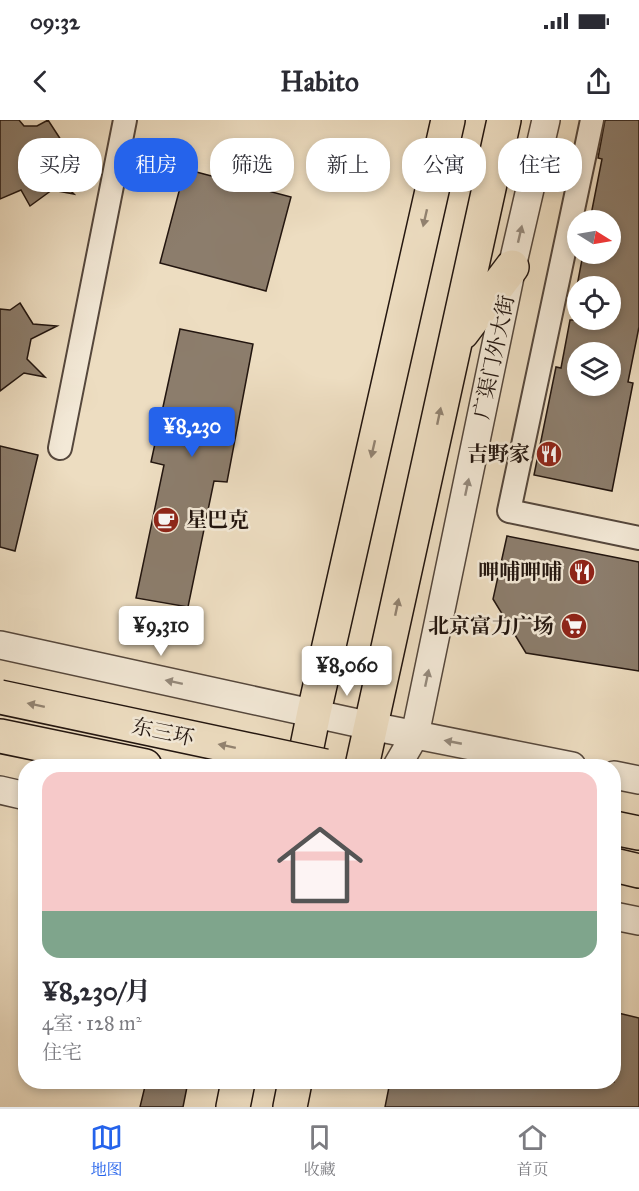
<!DOCTYPE html>
<html lang="zh">
<meta charset="utf-8">
<style>
body{margin:0;font-family:"IM FELL Great Primer","Noto Serif SC",serif;background:#f2f2f3;color:#2b2b33;height:100vh;display:flex;flex-direction:column;font-size:22px;white-space:nowrap}
*{box-sizing:border-box;margin:0}
p{font-size:20px;color:#7c7c81}
.icon{flex:none;width:33px;height:33px;fill:none;stroke:currentColor;stroke-width:2;stroke-linecap:round;stroke-linejoin:round}
.map{position:relative;flex:1;overflow:hidden}
.drawer{position:absolute;left:18px;top:639px;width:603px;height:330px;display:flex;flex-direction:column;background:#fff;border-radius:24px;box-shadow:0 3px 9px #0003}
.drawer>*{flex:none}
.hud{position:absolute;left:18px;top:18px;width:603px;height:54px;display:flex;gap:12px}
.needle{width:39px;rotate:101deg}
.tools{position:absolute;left:567px;top:90px;display:grid;gap:12px}
.tools a{display:grid;place-items:center;width:54px;height:54px;border-radius:50%;background:#fff;box-shadow:0 3px 9px #0003;font-size:30px}
.price{position:absolute;translate:-50% -51px;padding:0 14px;border-radius:6px;background:#fff;color:#222;font-size:20px;line-height:39px;filter:drop-shadow(0 2px 3px #0008)}
.price::after{content:'';position:absolute;left:50%;top:36px;width:18px;height:14px;margin-left:-9px;background:inherit;clip-path:polygon(0 0,100% 0,50% 100%)}
.price.selected{background:#2563eb;color:#fff}
ul{padding:0;list-style:none}
li{display:grid;align-content:center;gap:12px;height:318px;padding:0 24px}
li+li{border-top:2px solid #e1e1e2}
li span{display:grid;place-items:center;height:186px;border-radius:18px;color:#555}
li>.icon{margin-inline-start:auto}
span .icon{width:108px;height:108px;fill:#fffc;stroke-width:1}
li b{font-size:26px}
.tag{padding:0 21px;border-radius:24px;background:#fff;box-shadow:0 3px 9px #0003;font-size:21px;line-height:54px}
.tag.selected{background:#2563eb;color:#fff}
.status{display:flex;justify-content:space-between;align-items:center;height:42px;padding:0 30px;background:#fff;direction:ltr}
.status svg{height:16px;fill:currentColor}
header{display:flex;justify-content:space-between;align-items:center;height:78px;padding:0 24px;background:#fff;font-size:27px;font-weight:800}
.menu{display:flex;justify-content:space-around;align-items:center;height:84px;border-top:2px solid #e1e1e2;background:#fff;font-size:16px;color:#7c7c81}
.menu a{display:grid;justify-items:center;gap:3px}
.menu .selected{color:#2563eb}
.map>svg:first-child{display:block}
.building{fill:#8c7d6c;stroke:#22150f;stroke-width:1.5;fill-rule:evenodd}
.lines{fill:none;stroke-linecap:round;stroke-linejoin:round}
.minor-casing{stroke:#55473c;stroke-width:26}
.tertiary-casing{stroke:#55473c;stroke-width:30}
.primary-casing{stroke:#22150f;stroke-width:36}
.trunk-casing{stroke:#22150f;stroke-width:36}
.minor{stroke:#f3e9d7;stroke-width:22}
.tertiary{stroke:#f3e9d7;stroke-width:27}
.primary{stroke:#edddc1;stroke-width:33}
.trunk{stroke:#edddc1;stroke-width:33}
.trunk-bridge-casing{stroke:#22150f;stroke-width:36;stroke-linecap:butt}
.trunk-bridge{stroke:#edddc1;stroke-width:33}
.oneway{fill:#928371}
.oneway2{fill:#958a7d}
.labels{text-anchor:middle;dominant-baseline:central;stroke-width:5;stroke-linejoin:round;paint-order:stroke}
.street-label{font-size:21px;fill:#22150f;stroke:#f3e9d7}
.poi-label{font-size:21px;font-weight:bold;fill:#22150f;stroke:#f3e9d7;text-anchor:end}
</style>
<div class="status"><b>09:32</b><svg viewBox="0 0 49 12"><path d="M0 12V9h3v3zM5 12V6h3v6zM10 12V3h3v9zM15 12V0h3v12zM26 1h20v11H26zM47 4h2v5h-2z"/></svg></div>
<header><svg class="icon" aria-label="back" viewBox="0 0 24 24"><path d="M15 5l-7 7 7 7"/></svg>Habito<svg class="icon" aria-label="share" viewBox="0 0 24 24"><path d="M12 15V3M7 8l5-5 5 5M5 13v7h14v-7"/></svg></header>
<div class="map">
<svg width="639" height="987" viewBox="0 0 639 987">
<rect width="100%" height="100%" fill="#edddc1"/>
<filter id="stains"><feTurbulence type="fractalNoise" baseFrequency=".00333" numOctaves="4"/><feColorMatrix values="0 0 0 0 .2 0 0 0 0 .09 0 0 0 0 .02 0 0 0 .5 -.17"/></filter>
<radialGradient id="worn" r=".72"><stop offset=".6" stop-color="#630" stop-opacity="0"/><stop offset="1" stop-color="#630" stop-opacity=".3"/></radialGradient>
<path class="building" d="M 0,0 L 19,0 L 24,6 L 37,6 L 48,0 L 61,20 L 84,23 L 58,35 L 55,55 L 74,74 L 52,70 L 30,86 L 21,70 L 0,79 Z
M 605,0 L 639,0 L 639,207 L 628,262 L 633,263 L 612,371 L 534,355 L 556,247 L 561,248 L 570,200 L 610,200 L 610,166 L 577,166 L 583,134 L 610,134 L 610,100 L 590,100 L 602,39 L 598,38 ZM 578,229 L 594,232 L 610,232 L 610,266 L 578,266 Z
M 185,49 L 291,77 L 266,171 L 160,143 Z
M 20,183 L 33,204 L 57,206 L 31,219 L 27,239 L 45,257 L 24,253 L 0,271 L 0,189 L 10,190 Z
M 180,209 L 253,224 L 227,362 L 214,361 L 188,487 L 136,478 L 164,345 L 151,342 Z
M 0,326 L 38,335 L 15,431 L 0,427 Z
M 507,416 L 639,442 L 639,551 L 526,533 L 493,479 Z
M 614,892 L 639,898 L 639,987 L 385,987 L 390,962 L 614,962 Z
M 146,962 L 188,962 L 183,987 L 140,987 Z"/>
<g class="lines">
<defs>
<path id="minor" d="M 592,0 L 509,391 L 639,418
M 60,328 L 125,0"/>
<path id="tertiary" d="M 0,525 L 371,606 L 572,646
M 397,646 L 415,615 L 512,147 L 546,0
M 614,655 L 639,660
M 0,670 L 26,676
M 614,796 L 639,801"/>
<path id="primary" d="M 462,213 L 512,147
M 303,646 L 314,592 L 448,0
M 362,646 L 504,0
M 233,987 L 238,962
M 290,987 L 295,962"/>
<path id="trunk" d="M 0,616 L 145,646
M 614,708 L 639,713
M 614,745 L 639,751"/>
</defs>
<use href="#minor" class="minor-casing"/>
<use href="#tertiary" class="tertiary-casing"/>
<use href="#primary" class="primary-casing"/>
<use href="#trunk" class="trunk-casing"/>
<use href="#minor" class="minor"/>
<use href="#tertiary" class="tertiary"/>
<use href="#primary" class="primary"/>
<use href="#trunk" class="trunk"/>
<defs>
<path id="trunk-bridge" d="M 0,577 L 325,646"/>
</defs>
<use href="#trunk-bridge" class="trunk-bridge-casing"/>
<use href="#trunk-bridge" class="trunk-bridge"/>
</g>
<defs><path id="oneway-solid" d="M-6-.8H1V-3.2L6.5 0L1 3.2V.8H-6Z" transform="scale(1.5)"/></defs>
<g class="oneway">
<use href="#oneway-solid" transform="translate(425 98) rotate(103)"/>
<use href="#oneway-solid" transform="translate(439 296) rotate(-78)"/>
<use href="#oneway-solid" transform="translate(373 329) rotate(103)"/>
<use href="#oneway-solid" transform="translate(397 487) rotate(-78)"/>
<use href="#oneway-solid" transform="translate(36 585) rotate(-168)"/>
<use href="#oneway-solid" transform="translate(227 626) rotate(-168)"/>
</g>
<g class="oneway2">
<use href="#oneway-solid" transform="translate(520 114) rotate(-77)"/>
<use href="#oneway-solid" transform="translate(467 367) rotate(-78)"/>
<use href="#oneway-solid" transform="translate(427 558) rotate(-78)"/>
<use href="#oneway-solid" transform="translate(174 562) rotate(-168)"/>
<use href="#oneway-solid" transform="translate(453 622) rotate(-169)"/>
</g>
<defs>
<symbol id="restaurant-disc" viewBox="-11 -11 22 22"><circle r="9.5" fill="#8f2418" stroke="#f3e9d7"/><path d="M-5-6h1v4h1v-4h1v4h1v-4h1v5L-1.5 .5V6h-2V.5L-5-1ZM5-6V6H3V1.5H1.5Q1.5-4 5-6Z" fill="#fff"/></symbol>
<symbol id="cafe-disc" viewBox="-11 -11 22 22"><circle r="9.5" fill="#8f2418" stroke="#f3e9d7"/><path d="M-5.5-4.5H6V0H3Q3 3.5 0 3.5H-2.5Q-5.5 3.5-5.5 0ZM3-3.2v2h1.7v-2ZM-6 4.5H4V6H-6Z" fill="#fff"/></symbol>
<symbol id="supermarket-disc" viewBox="-11 -11 22 22"><circle r="9.5" fill="#8f2418" stroke="#f3e9d7"/><path d="M-6-5.5h2.5l.6 2H6L4.5 2H-2.5L-4.4-4H-6ZM-1.5 3.2a1.3 1.3 0 1 0 .1 0ZM3 3.2a1.3 1.3 0 1 0 .1 0Z" fill="#fff"/></symbol>
</defs>
<g fill-rule="evenodd">
<use href="#restaurant-disc" x="534" y="319" width="30" height="30"/>
<use href="#cafe-disc" x="151" y="385" width="30" height="30"/>
<use href="#restaurant-disc" x="567" y="437" width="30" height="30"/>
<use href="#supermarket-disc" x="559" y="491" width="30" height="30"/>
</g>
<g class="labels">
<g class="street-label">
<text transform="translate(494 237) rotate(-78)">广渠门外大街</text>
<text transform="translate(163 612) rotate(12)">东三环</text>
</g>
<g class="poi-label">
<text x="530" y="334">吉野家</text>
<text x="186" y="400" text-anchor="start">星巴克</text>
<text x="562" y="452">呷哺呷哺</text>
<text x="554" y="506">北京富力广场</text>
</g>
</g>
<rect width="100%" height="100%" filter="url(#stains)"/>
<rect width="100%" height="100%" fill="url(#worn)"/>
</svg>
<div class="tools">
<a><svg class="needle" viewBox="-14 -14 28 28"><path d="M0-13l5 13h-10z" fill="#e53935"/><path d="M0 13l5-13h-10z" fill="#7c7c81"/></svg></a>
<a><svg class="icon" aria-label="locate" viewBox="0 0 24 24"><circle cx="12" cy="12" r="6"/><path d="M12 2v4M12 18v4M2 12h4M18 12h4"/></svg></a>
<a><svg class="icon" aria-label="layers" viewBox="0 0 24 24"><path d="M12 4l9 5-9 5-9-5zM3 14l9 5 9-5"/></svg></a>
</div>
<b class="price selected" style="left:192px;top:338px">¥8,230</b>
<b class="price" style="left:161px;top:537px">¥9,310</b>
<b class="price" style="left:347px;top:577px">¥8,060</b>
<div class="hud">
<a class="tag">买房</a>
<a class="tag selected">租房</a>
<a class="tag">筛选</a>
<a class="tag">新上</a>
<a class="tag">公寓</a>
<a class="tag">住宅</a>
</div>
<section class="drawer">
<ul>
<li><span style="background:linear-gradient(#f6c9c9 75%,#7fa58c 0)"><svg class="icon" aria-label="home" viewBox="0 0 24 24"><path d="M3 11l9-7 9 7M6 9v11h12V9"/></svg></span><div><b>¥8,230/月</b><p>4室 · 128 m²</p><p>住宅</p></div></li>
</ul>
</section>
</div>
<nav class="menu">
<a class="selected"><svg class="icon" aria-label="map" viewBox="0 0 24 24"><path d="M3 6l6-2 6 2 6-2v14l-6 2-6-2-6 2zM9 4v14M15 6v14"/></svg>地图</a>
<a><svg class="icon" aria-label="saved" viewBox="0 0 24 24"><path d="M7 4h10v16l-5-4-5 4z"/></svg>收藏</a>
<a><svg class="icon" aria-label="home" viewBox="0 0 24 24"><path d="M3 11l9-7 9 7M6 9v11h12V9"/></svg>首页</a>
</nav>
